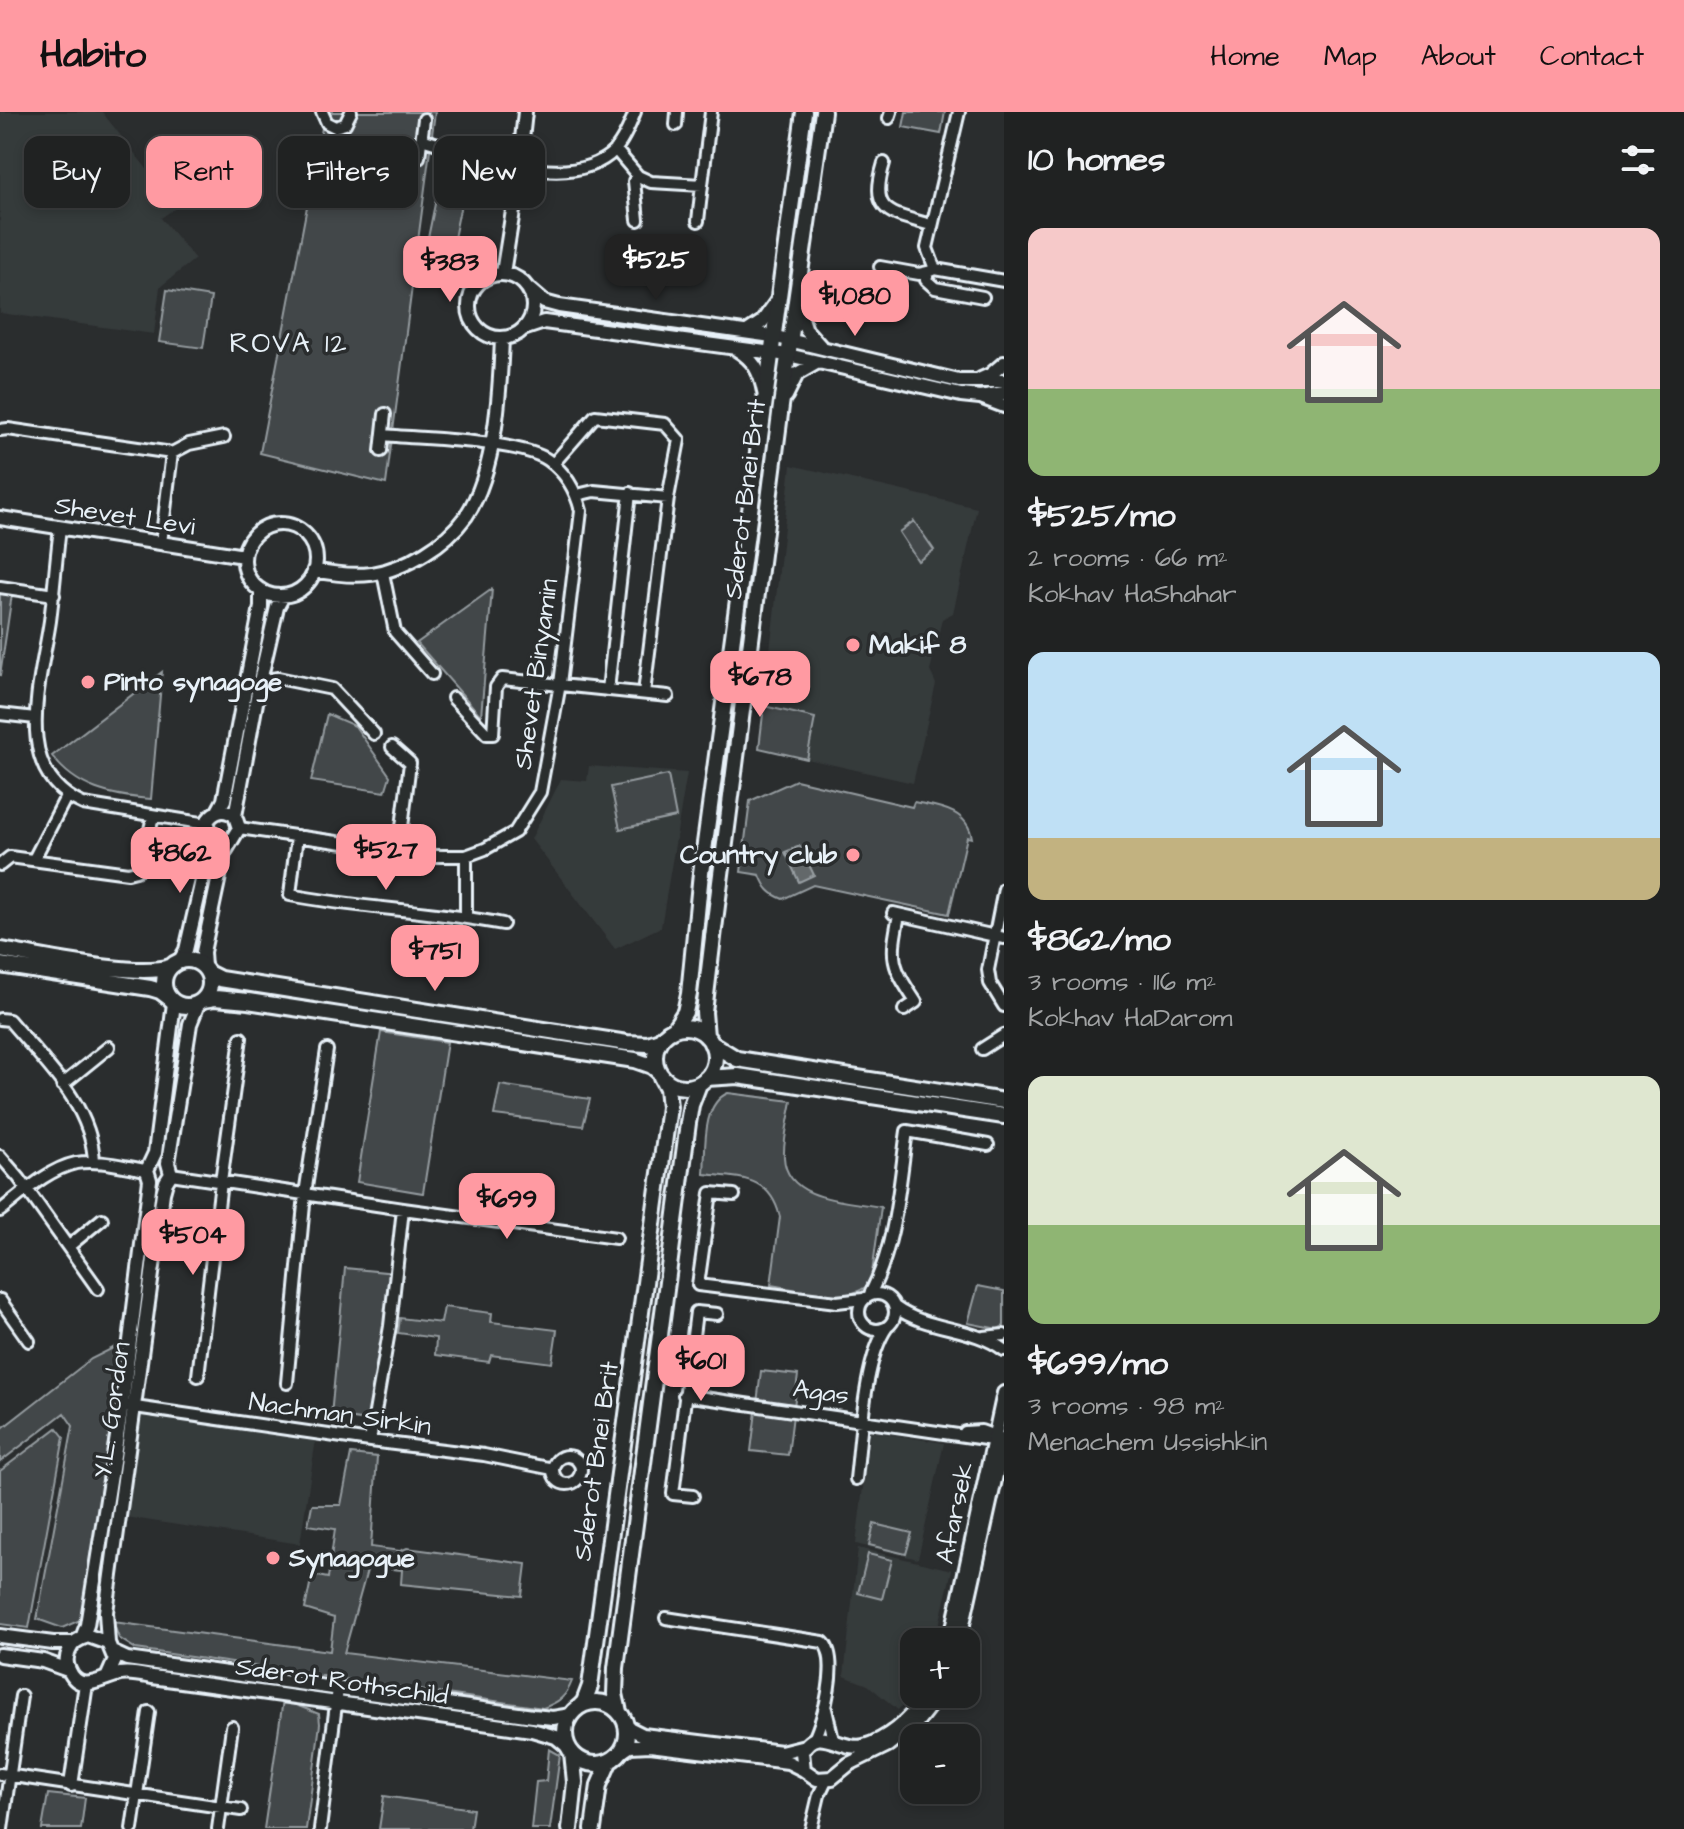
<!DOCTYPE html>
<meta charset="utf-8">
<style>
body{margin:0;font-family:"Architects Daughter",sans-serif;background:#2d2f2f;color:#f1f3f6;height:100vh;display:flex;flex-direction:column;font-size:30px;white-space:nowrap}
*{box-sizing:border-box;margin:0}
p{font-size:26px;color:#a2a4a5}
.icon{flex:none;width:44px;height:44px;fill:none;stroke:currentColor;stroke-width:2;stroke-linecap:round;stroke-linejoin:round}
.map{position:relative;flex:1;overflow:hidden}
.details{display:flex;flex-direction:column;background:#202222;width:680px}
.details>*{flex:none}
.guide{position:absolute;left:24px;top:24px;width:760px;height:72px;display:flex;gap:16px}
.fabs{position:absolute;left:900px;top:1516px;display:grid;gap:16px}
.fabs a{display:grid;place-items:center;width:80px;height:80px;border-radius:16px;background:#202222;box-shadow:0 4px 12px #0003,0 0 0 2px #3d3f40;font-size:40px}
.price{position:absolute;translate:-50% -68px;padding:0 18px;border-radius:16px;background:#ff9aa2;color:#111;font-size:26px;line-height:52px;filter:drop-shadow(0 2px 4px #0008)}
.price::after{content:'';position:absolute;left:50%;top:48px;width:24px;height:18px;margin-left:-12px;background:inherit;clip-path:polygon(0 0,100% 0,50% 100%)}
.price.current{background:#222;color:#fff}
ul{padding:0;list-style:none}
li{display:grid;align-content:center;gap:16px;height:424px;padding:0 24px}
li span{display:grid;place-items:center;height:248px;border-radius:16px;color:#555}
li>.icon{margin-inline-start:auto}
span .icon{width:144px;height:144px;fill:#fffc;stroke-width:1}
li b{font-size:34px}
h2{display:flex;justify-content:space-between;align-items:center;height:96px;padding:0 24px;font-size:34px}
.pill{padding:0 28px;border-radius:16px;background:#202222;box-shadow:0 4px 12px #0003,0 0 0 2px #3d3f40;font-size:28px;line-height:72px}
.pill.current{background:#ff9aa2;color:#111}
header{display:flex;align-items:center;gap:48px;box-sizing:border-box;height:112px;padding:0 40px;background:#ff9aa2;color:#111}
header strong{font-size:38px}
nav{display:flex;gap:44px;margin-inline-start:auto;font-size:28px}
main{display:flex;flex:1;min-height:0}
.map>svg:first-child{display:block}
.built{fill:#363a3b}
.green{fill:#424648;stroke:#959ca0;stroke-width:2}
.water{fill:#63686b;stroke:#989fa3;stroke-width:2}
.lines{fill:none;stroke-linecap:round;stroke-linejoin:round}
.minor-casing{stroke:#e8f1f8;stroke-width:16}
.tertiary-casing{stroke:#e8f1f8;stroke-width:18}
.secondary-casing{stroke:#e8f1f8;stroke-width:20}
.minor{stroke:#2a2d2e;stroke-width:10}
.tertiary{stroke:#2a2d2e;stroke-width:12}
.secondary{stroke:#2a2d2e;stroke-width:14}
.poi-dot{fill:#ff9aa2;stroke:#2a2d2e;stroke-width:3}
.labels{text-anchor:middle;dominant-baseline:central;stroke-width:7;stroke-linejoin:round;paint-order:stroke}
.street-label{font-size:26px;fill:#e8f1f8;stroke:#2a2d2e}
.poi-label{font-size:26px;font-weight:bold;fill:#e8f1f8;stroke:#2a2d2e;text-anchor:start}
.neighbourhood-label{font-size:28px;letter-spacing:2px;fill:#e8f1f8;stroke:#2a2d2e}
</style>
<header>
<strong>Habito</strong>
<nav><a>Home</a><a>Map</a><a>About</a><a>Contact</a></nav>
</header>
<main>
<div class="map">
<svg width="1004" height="1717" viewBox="0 0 1004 1717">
<rect width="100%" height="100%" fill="#2a2d2e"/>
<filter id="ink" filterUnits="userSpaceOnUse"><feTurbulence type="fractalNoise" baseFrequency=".0125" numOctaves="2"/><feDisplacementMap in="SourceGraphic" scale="16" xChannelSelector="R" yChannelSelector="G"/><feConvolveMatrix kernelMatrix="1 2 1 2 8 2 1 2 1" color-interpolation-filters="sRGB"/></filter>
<g filter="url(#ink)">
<path class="built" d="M 0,0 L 102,0 L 177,95 L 161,106 L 195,147 L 160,175 L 154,222 L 0,201 Z
M 791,353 L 977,396 L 953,501 L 942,507 L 930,559 L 936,572 L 913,671 L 759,636 Z
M 589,654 L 687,661 L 661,815 L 615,837 L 531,727 L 561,667 L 587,669 Z
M 142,1302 L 316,1327 L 300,1432 L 126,1405 Z
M 870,1319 L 944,1331 L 918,1447 L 856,1432 Z
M 858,1436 L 952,1458 L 935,1530 L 914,1530 L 914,1579 L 898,1598 L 868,1573 L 844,1564 Z"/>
<path class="green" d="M 325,0 L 435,0 L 386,372 L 260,341 Z
M 906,0 L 945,0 L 941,22 L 903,15 Z
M 444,48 L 469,53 L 453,131 L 428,126 Z
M 167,178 L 211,185 L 203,236 L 159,230 Z
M 914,409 L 934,438 L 918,449 L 899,420 Z
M 492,477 L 481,604 L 417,531 Z
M 0,481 L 12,482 L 0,564 Z
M 162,560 L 151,687 C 111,684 77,677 52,644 Z
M 764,594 L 815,606 L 807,647 L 759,636 Z
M 327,602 L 355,614 L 390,664 L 385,680 L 311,669 Z
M 668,663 L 676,705 L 620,717 L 611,675 Z
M 796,668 L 912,695 L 914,690 C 938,695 967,697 972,726 L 967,725 L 949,802 L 813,773 L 783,787 C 770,782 765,776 760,763 L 741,760 L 750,689 Z
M 381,920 L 447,930 L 423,1081 L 357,1070 Z
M 500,973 L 590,987 L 583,1014 L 494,1003 Z
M 728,981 L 792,989 C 789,1007 783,1027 784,1045 C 786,1089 848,1089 881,1095 L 871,1169 C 853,1195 799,1177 771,1173 L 780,1105 C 770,1063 740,1066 704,1062 C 706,1038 701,992 728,981 Z
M 345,1156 L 395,1161 L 375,1310 L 331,1304 Z
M 978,1174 L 1004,1179 L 1004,1214 L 998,1217 L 968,1211 Z
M 444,1195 L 492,1201 L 491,1210 L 557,1218 L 552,1251 L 491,1243 L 489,1250 L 435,1243 L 436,1226 L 398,1221 L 400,1206 L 441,1211 Z
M 121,1232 L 85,1506 L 62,1516 L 37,1507 L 73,1314 L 64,1301 L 0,1350 L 0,1318 L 91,1247 Z
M 761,1259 L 798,1263 L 788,1343 L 751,1339 Z
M 57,1316 L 64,1325 L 29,1516 L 0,1512 L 0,1359 Z
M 351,1342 L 377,1345 L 371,1435 L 400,1439 L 407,1436 L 526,1452 L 522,1484 L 401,1472 L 402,1458 L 368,1455 L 344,1541 L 572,1569 C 566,1585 559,1590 543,1596 L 136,1537 L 119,1526 L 113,1510 L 330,1539 L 334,1506 L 305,1497 L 312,1463 L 328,1466 L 335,1417 L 308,1413 L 312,1393 L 341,1393 Z
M 874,1412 L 912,1421 L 906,1442 L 869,1433 Z
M 868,1442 L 892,1448 L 882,1487 L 858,1481 Z
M 283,1588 L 319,1602 L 320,1612 L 306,1717 L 264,1717 Z
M 549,1637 L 560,1643 L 550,1717 L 531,1717 L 536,1670 L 546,1669 Z
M 48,1682 L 85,1686 L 81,1717 L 42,1717 Z
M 384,1684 L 473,1697 L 470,1717 L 379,1717 Z"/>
<path class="water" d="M 800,734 L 814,763 L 799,770 L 785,740 Z"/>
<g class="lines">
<defs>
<path id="minor" d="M 322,0 L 327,11 L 335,15 L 345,12 L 351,0
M 959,0 L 927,136 L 935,157 L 1004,169
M 889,6 L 891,0
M 676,13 L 677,0
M 421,27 C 473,41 570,84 615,38 C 624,28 630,13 635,0
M 615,37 L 638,64 L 651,70 L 702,73 L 711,0
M 419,45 L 424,7
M 884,51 C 869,101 889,101 931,113
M 638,64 L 634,69 L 638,108
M 698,109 L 702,73
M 880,155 L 919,162 L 928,160
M 935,157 L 928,160 L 926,168 L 935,176 L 983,185
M 0,318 L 8,317 L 172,341
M 381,339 L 385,302
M 553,352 L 595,304 L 665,312 L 679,328 L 668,386 L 644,581
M 577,383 L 594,379 L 668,386
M 60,416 C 56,447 54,478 50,509 C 41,570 10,660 83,692 L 207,712
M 161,431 L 172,341 L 189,332 L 224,325
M 383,461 L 395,520 L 432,562
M 0,475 L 54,483
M 260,569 L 278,566 L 332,577 L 374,622
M 608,578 L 630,381
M 453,586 L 487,622 L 493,622 L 496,575 L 502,567 L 668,584
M 0,602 L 35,606
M 392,635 L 410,651 L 399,739
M 239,716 L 435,744 L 466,744 L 485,737 L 515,720 L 540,680 L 560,572 L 581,399 C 576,379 565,360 548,348 C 519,328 421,327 383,323
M 297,724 L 290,783 C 361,797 432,798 503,812
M 466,744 L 466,805
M 34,747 L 66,685
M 0,753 L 10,745 L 128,761 L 136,759 L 142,754 L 153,704
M 1004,777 L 988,858 L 990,871 L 1004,894
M 893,801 L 1004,826
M 899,803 C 890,847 891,853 916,890 L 904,898
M 0,907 L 9,908 C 44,950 92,993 94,1050
M 982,937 L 1004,923
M 62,973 L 109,935
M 0,1044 L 19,1066 L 98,1177
M 171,1062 L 403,1097 L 616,1126
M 734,1083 L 711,1081 L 698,1173 L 837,1190 L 863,1187
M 0,1099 C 22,1082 48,1057 76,1051 C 98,1047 125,1055 147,1058
M 68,1135 L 102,1107
M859 1200a18 18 0 1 1 36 0a18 18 0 1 1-36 0Z
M 870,1182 C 896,1133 899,1074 907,1019 L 988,1033
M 0,1188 L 29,1229
M 895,1195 C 928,1219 972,1214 1004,1238
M 984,1225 L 1004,1223
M 198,1264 L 221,1070 L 241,926
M 287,1271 L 305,1082 L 327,938
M 684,1283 L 999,1329
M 128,1294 L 370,1329 L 484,1343 L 553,1357
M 965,1320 L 981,1319 L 1000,1326
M 370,1329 L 390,1214 L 403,1097
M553 1358a14 14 0 1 1 28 0a14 14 0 1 1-28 0Z
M 856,1367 C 861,1326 864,1247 887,1215
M 693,1384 L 673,1382 L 696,1200 L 717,1202
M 666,1506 L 823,1530 C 840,1546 824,1607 814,1627
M 826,1597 L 833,1628
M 0,1662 L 241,1698
M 2,1717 L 21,1584
M 132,1717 L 149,1600
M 218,1717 L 232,1615
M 320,1717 L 338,1577
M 811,1717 L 819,1683 L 826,1668"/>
<path id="tertiary" d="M 503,161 L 517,74 L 525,0
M469 194a32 32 0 1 1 64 0a32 32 0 1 1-64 0Z
M 530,178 L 544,190 L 559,194 L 772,224 L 959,269 L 1004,269
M 797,192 L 806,218 L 822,236
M 523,217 L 544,210 L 788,243 L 961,283 L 980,285 L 1004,281
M 747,220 L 762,210 L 777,189
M 736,237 C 754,248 760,259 764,280
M 981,267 L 990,263 L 1004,251
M 786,284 L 797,262 L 818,250
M 983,286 L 1004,294
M 0,406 L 244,444
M244 448a36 36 0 1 1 72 0a36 36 0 1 1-72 0Z
M 314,458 C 359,467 386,465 425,441 C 440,432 455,419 466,404 C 496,360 500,279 502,226
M 218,699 L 224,688 L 261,495 L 261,478
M 235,704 L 260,569 L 277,495 L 283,484
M 179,850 L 186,838 L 209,738 L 208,708 C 215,698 225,696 235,704 L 239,716 L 224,741 L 203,840 L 204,855
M 0,1524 L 53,1531 L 74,1531
M 82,1526 L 87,1513 L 122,1293 L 150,1068 L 147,1058 L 155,1041 L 174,891
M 950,1530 L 1004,1281
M 959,1530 L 1004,1327
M 108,1531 L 106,1500 L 163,1081 L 166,1070 L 171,1062 L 168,1051 L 190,912 L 198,892
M 114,1541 L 127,1547 L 533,1604 L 553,1606 L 571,1603
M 0,1543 L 43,1549 L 68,1558
M 107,1566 L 115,1548 L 108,1531 L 88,1524 C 79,1527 72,1530 69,1539 C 66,1545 66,1552 69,1558 C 80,1584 102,1565 120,1562 C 130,1560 142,1563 152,1565 L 532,1618 L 556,1625 L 568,1635
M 929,1582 C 913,1603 890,1627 864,1634 C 840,1640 817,1610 802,1640 L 804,1658 L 817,1667 L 832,1666 L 849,1652 L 888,1633 L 917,1610 L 939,1582
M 627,1615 L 643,1623 L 781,1640 L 805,1634
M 621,1640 L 630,1634 L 650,1633 L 788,1650 L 804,1658
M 71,1673 L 86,1572"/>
<path id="secondary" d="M 0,838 C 40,844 135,866 170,855
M164 871a23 23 0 1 1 46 0a23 23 0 1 1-46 0Z
M 0,853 L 150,876 L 160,879 L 168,885
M 208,861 L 220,867 L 627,931 L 648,932 L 660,928
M 203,888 L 215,886 L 248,889 L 635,948 L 652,954 L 658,959
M655 945a30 30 0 1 1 60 0a30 30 0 1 1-60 0Z
M 674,917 L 685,900 L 689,882 L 701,761 L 804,0
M 706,924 L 704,900 L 714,817 L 781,294 L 823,0
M 711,931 L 737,947 L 1004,989
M 706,966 L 738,964 L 1004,1004
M565 1621a31 31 0 1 1 62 0a31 31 0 1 1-62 0Z
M 579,1595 L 584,1590 L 590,1574 L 669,995 L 667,976 L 661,965
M 619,1600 L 615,1582 L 616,1556 L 688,1011 L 691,993 L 699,972
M 570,1717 L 575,1670 L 572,1641
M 593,1717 L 599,1673 L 609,1650"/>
</defs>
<use href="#minor" class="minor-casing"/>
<use href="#tertiary" class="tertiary-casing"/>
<use href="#secondary" class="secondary-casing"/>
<use href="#minor" class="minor"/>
<use href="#tertiary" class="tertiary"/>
<use href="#secondary" class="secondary"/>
</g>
</g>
<g class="poi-dot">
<circle cx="853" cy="533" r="8"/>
<circle cx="88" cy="570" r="8"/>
<circle cx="853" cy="743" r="8"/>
<circle cx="273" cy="1446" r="8"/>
</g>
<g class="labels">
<g class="street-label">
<text transform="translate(745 387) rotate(-83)">Sderot Bnei Brit</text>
<text transform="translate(125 404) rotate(9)">Shevet Levi</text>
<text transform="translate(536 562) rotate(-82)">Shevet Binyamin</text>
<text transform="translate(821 1280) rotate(8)">Agas</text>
<text transform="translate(112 1298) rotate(-82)">Y.L. Gordon</text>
<text transform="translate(340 1302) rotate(8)">Nachman Sirkin</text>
<text transform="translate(596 1349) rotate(-82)">Sderot Bnei Brit</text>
<text transform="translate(955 1401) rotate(-78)">Afarsek</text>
<text transform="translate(342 1569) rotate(8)">Sderot Rothschild</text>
</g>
<g class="poi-label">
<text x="869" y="533">Makif 8</text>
<text x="104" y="570">Pinto synagoge</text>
<text x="837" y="743" text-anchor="end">Country club</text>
<text x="289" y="1446">Synagogue</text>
</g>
<g class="neighbourhood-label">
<text x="289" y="231">ROVA 12</text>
</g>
</g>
</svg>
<div class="fabs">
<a>+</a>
<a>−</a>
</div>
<b class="price current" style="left:656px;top:190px">$525</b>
<b class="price" style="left:450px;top:192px">$383</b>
<b class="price" style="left:855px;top:226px">$1,080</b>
<b class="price" style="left:760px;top:607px">$678</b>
<b class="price" style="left:386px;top:780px">$527</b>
<b class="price" style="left:180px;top:783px">$862</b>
<b class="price" style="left:435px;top:881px">$751</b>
<b class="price" style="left:507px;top:1129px">$699</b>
<b class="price" style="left:193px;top:1165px">$504</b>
<b class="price" style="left:701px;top:1291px">$601</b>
<div class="guide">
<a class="pill">Buy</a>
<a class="pill current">Rent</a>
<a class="pill">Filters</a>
<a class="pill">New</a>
</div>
</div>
<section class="details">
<h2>10 homes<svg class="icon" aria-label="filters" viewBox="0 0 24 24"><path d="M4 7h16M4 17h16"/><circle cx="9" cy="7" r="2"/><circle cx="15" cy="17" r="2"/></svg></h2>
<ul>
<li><span style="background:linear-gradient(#f6c9c9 65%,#8fb573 0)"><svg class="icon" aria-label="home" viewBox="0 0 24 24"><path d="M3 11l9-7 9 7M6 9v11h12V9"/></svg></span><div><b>$525/mo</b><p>2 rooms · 66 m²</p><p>Kokhav HaShahar</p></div></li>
<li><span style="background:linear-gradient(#bfe0f5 75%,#c2b280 0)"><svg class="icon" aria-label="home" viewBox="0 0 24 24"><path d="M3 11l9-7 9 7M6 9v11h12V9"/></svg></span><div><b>$862/mo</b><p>3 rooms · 116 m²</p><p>Kokhav HaDarom</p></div></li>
<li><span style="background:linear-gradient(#dfe7d0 60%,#8fb573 0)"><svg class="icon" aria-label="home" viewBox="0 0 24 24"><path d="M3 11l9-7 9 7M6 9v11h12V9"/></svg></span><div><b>$699/mo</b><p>3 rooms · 98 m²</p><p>Menachem Ussishkin</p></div></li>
</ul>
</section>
</main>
